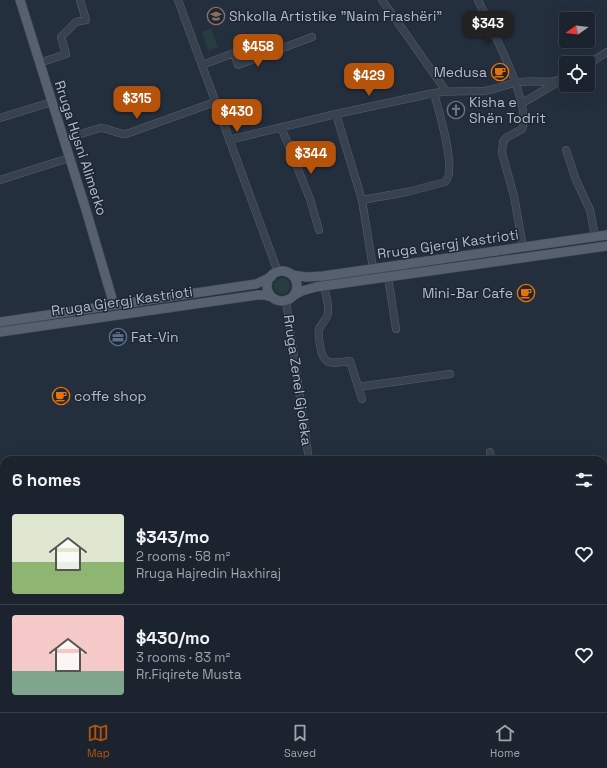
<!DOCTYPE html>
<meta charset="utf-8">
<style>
body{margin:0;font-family:"Space Grotesk",sans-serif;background:#282f3a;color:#f1f3f6;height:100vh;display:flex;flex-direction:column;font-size:15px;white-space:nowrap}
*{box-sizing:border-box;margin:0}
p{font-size:13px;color:#a0a4aa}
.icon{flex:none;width:22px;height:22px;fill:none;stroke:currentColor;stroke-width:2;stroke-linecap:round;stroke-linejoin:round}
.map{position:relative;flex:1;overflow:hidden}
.drawer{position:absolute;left:0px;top:456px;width:607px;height:256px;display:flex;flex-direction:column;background:#1b232e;border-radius:12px 12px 0 0;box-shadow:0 4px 16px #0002,0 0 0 1px #39404a}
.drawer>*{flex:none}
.needle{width:26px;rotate:256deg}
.controls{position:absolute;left:559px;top:12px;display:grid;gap:8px}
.controls a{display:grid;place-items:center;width:36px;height:36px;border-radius:4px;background:#1b232e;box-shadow:0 4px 16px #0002,0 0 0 1px #39404a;font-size:20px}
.price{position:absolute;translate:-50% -34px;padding:0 9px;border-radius:8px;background:#b45309;color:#fff;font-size:13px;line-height:26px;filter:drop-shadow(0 1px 2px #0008)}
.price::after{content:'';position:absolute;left:50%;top:24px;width:12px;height:9px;margin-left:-6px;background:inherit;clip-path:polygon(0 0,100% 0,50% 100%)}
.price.selected{background:#222;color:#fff}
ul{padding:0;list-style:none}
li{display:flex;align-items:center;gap:12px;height:100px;padding:0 12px}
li+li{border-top:1px solid #39404a}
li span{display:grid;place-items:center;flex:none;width:112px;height:80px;border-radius:4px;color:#555}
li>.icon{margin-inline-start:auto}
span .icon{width:48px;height:48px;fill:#fffc;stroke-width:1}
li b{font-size:17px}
h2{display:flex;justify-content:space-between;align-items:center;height:48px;padding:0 12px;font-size:17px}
.tabs{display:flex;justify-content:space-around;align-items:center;height:56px;border-top:1px solid #39404a;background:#1b232e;font-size:11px;color:#a0a4aa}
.tabs a{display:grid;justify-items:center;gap:2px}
.tabs .selected{color:#b45309}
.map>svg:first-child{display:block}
.green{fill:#263c3f}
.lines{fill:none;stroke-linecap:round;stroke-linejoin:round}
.minor-casing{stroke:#565f6c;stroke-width:8}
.major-casing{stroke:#414a57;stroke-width:10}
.minor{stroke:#38414e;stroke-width:7}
.major{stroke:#56606e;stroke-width:9}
.labels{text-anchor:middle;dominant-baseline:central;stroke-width:3;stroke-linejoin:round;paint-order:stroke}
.poi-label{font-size:14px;fill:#b4bcc9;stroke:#1d2633;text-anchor:start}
.street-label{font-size:14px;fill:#b4bcc9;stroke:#1d2633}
</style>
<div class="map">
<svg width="607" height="712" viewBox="0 0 607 712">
<rect width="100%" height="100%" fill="#242f3e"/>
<path class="green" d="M 211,29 L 218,47 L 208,51 L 202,32 Z
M274 286a8 8 0 1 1 16 0a8 8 0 1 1-16 0Z"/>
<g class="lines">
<defs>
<path id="minor" d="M 178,0 L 278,272
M 382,0 L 446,91
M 478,0 C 490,26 532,103 522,129 L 506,138 L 503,142 L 502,153 L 514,196 L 523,247
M 39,63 L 66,54 L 61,37 L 76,22 L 86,20 L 80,0
M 588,64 L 607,52
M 202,65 L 234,53 L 238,65 L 312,37
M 521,104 L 556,83
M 336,114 L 362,200 L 373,268
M 0,118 L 52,102
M 281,127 L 310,199 L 319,230
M 64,139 L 100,128 C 109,128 117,134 126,134 L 215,102
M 229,140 L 336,114 L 434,93 C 451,90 467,92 484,91 C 496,90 508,83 520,82 C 537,80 551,85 566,77
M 566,150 L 576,180 L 590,210 L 595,236
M 0,180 L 69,158
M 362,200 L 407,192 L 445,182 C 458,171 438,109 434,93
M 388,277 L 396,329
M 324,286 C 326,294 329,305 328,313 C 327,320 321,324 319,329 C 318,334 319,340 320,345 C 323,367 331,363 350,361 L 362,399
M 286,301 L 309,460
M 358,387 L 450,374
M 490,452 L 491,460
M 0,546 L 4,546
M 603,607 L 607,607
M 0,664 L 4,663
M 68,708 L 68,712
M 140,708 L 141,712
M 195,708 L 196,712
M 360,708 L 361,712
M 479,708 L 479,712
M 541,708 L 542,712
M 38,712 L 57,708"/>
<path id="major" d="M 20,0 L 86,210 L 114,305
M267 286a15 15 0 1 1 30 0a15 15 0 1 1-30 0Z
M 292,275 L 306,277 L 323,276 L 607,235
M 294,295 L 302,291 L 316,287 L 607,246
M 0,322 L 256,284 L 271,277
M 0,332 L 258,295 L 264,295 L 272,297"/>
</defs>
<use href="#minor" class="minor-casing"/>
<use href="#major" class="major-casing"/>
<use href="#minor" class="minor"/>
<use href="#major" class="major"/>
</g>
<defs>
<symbol id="school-ring" viewBox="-11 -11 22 22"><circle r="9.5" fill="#1d2633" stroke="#8d6e63" stroke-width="1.5"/><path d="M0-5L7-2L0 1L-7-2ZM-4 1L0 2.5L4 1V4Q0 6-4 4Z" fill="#8d6e63"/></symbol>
<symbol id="cafe-ring" viewBox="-11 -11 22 22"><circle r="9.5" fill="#1d2633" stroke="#e8710a" stroke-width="1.5"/><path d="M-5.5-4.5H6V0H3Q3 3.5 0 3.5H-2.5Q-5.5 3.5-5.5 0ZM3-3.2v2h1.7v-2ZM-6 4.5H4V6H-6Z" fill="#e8710a"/></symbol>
<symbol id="church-ring" viewBox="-11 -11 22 22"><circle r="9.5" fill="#1d2633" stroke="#6b7280" stroke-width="1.5"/><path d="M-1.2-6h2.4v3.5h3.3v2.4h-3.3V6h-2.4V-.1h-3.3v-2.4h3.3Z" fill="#6b7280"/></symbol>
<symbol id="office-ring" viewBox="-11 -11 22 22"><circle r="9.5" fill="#1d2633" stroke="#5c6f8a" stroke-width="1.5"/><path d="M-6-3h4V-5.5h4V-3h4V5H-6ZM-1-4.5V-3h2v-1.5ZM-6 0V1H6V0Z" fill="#5c6f8a"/></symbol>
</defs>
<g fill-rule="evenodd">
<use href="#school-ring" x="206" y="6" width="20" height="20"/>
<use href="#cafe-ring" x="490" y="62" width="20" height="20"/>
<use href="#church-ring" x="446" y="100" width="20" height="20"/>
<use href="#cafe-ring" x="516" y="283" width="20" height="20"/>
<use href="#office-ring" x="108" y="327" width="20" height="20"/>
<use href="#cafe-ring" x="51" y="386" width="20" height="20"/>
</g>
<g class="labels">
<g class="poi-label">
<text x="229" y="16">Shkolla Artistike "Naim Frashëri"</text>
<text x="487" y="72" text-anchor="end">Medusa</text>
<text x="469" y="102">Kisha e<tspan x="469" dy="16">Shën Todrit</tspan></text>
<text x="513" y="293" text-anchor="end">Mini-Bar Cafe</text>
<text x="131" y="337">Fat-Vin</text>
<text x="74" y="396">coffe shop</text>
</g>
<g class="street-label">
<text transform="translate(81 148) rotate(72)">Rruga Hysni Alimerko</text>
<text transform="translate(448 244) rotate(-8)">Rruga Gjergj Kastrioti</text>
<text transform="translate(122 301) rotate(-8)">Rruga Gjergj Kastrioti</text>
<text transform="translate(298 380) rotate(82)">Rruga Zenel Gjoleka</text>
</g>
</g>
</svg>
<div class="controls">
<a><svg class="needle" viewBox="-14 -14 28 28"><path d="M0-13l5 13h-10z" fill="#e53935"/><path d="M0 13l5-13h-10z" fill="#a0a4aa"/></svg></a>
<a><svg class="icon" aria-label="locate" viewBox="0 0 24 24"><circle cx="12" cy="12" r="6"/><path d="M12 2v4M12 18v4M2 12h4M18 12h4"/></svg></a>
</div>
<b class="price selected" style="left:488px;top:45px">$343</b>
<b class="price" style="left:258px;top:68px">$458</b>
<b class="price" style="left:369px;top:97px">$429</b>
<b class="price" style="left:137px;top:120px">$315</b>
<b class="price" style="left:237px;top:133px">$430</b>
<b class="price" style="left:311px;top:175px">$344</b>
<section class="drawer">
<h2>6 homes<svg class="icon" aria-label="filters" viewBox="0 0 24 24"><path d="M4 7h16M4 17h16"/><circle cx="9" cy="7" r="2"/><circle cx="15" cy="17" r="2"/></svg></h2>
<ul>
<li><span style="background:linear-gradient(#dfe7d0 60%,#8fb573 0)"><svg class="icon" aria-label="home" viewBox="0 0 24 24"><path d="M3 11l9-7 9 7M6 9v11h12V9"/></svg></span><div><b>$343/mo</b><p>2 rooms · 58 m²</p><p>Rruga Hajredin Haxhiraj</p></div><svg class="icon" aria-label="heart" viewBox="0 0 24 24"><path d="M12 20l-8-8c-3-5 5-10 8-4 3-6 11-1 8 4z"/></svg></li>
<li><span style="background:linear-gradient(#f6c9c9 70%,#7fa58c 0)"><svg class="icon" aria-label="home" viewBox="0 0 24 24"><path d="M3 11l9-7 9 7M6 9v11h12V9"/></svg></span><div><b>$430/mo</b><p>3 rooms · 83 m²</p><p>Rr.Fiqirete Musta</p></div><svg class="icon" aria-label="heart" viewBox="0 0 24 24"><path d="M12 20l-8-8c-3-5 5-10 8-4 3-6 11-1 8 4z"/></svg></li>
</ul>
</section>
</div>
<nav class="tabs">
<a class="selected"><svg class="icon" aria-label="map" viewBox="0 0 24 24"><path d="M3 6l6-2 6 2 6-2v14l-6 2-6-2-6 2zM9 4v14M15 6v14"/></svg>Map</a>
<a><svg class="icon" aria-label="saved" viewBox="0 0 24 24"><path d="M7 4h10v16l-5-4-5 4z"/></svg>Saved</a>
<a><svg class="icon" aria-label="home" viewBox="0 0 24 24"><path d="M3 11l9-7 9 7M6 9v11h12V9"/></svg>Home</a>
</nav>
